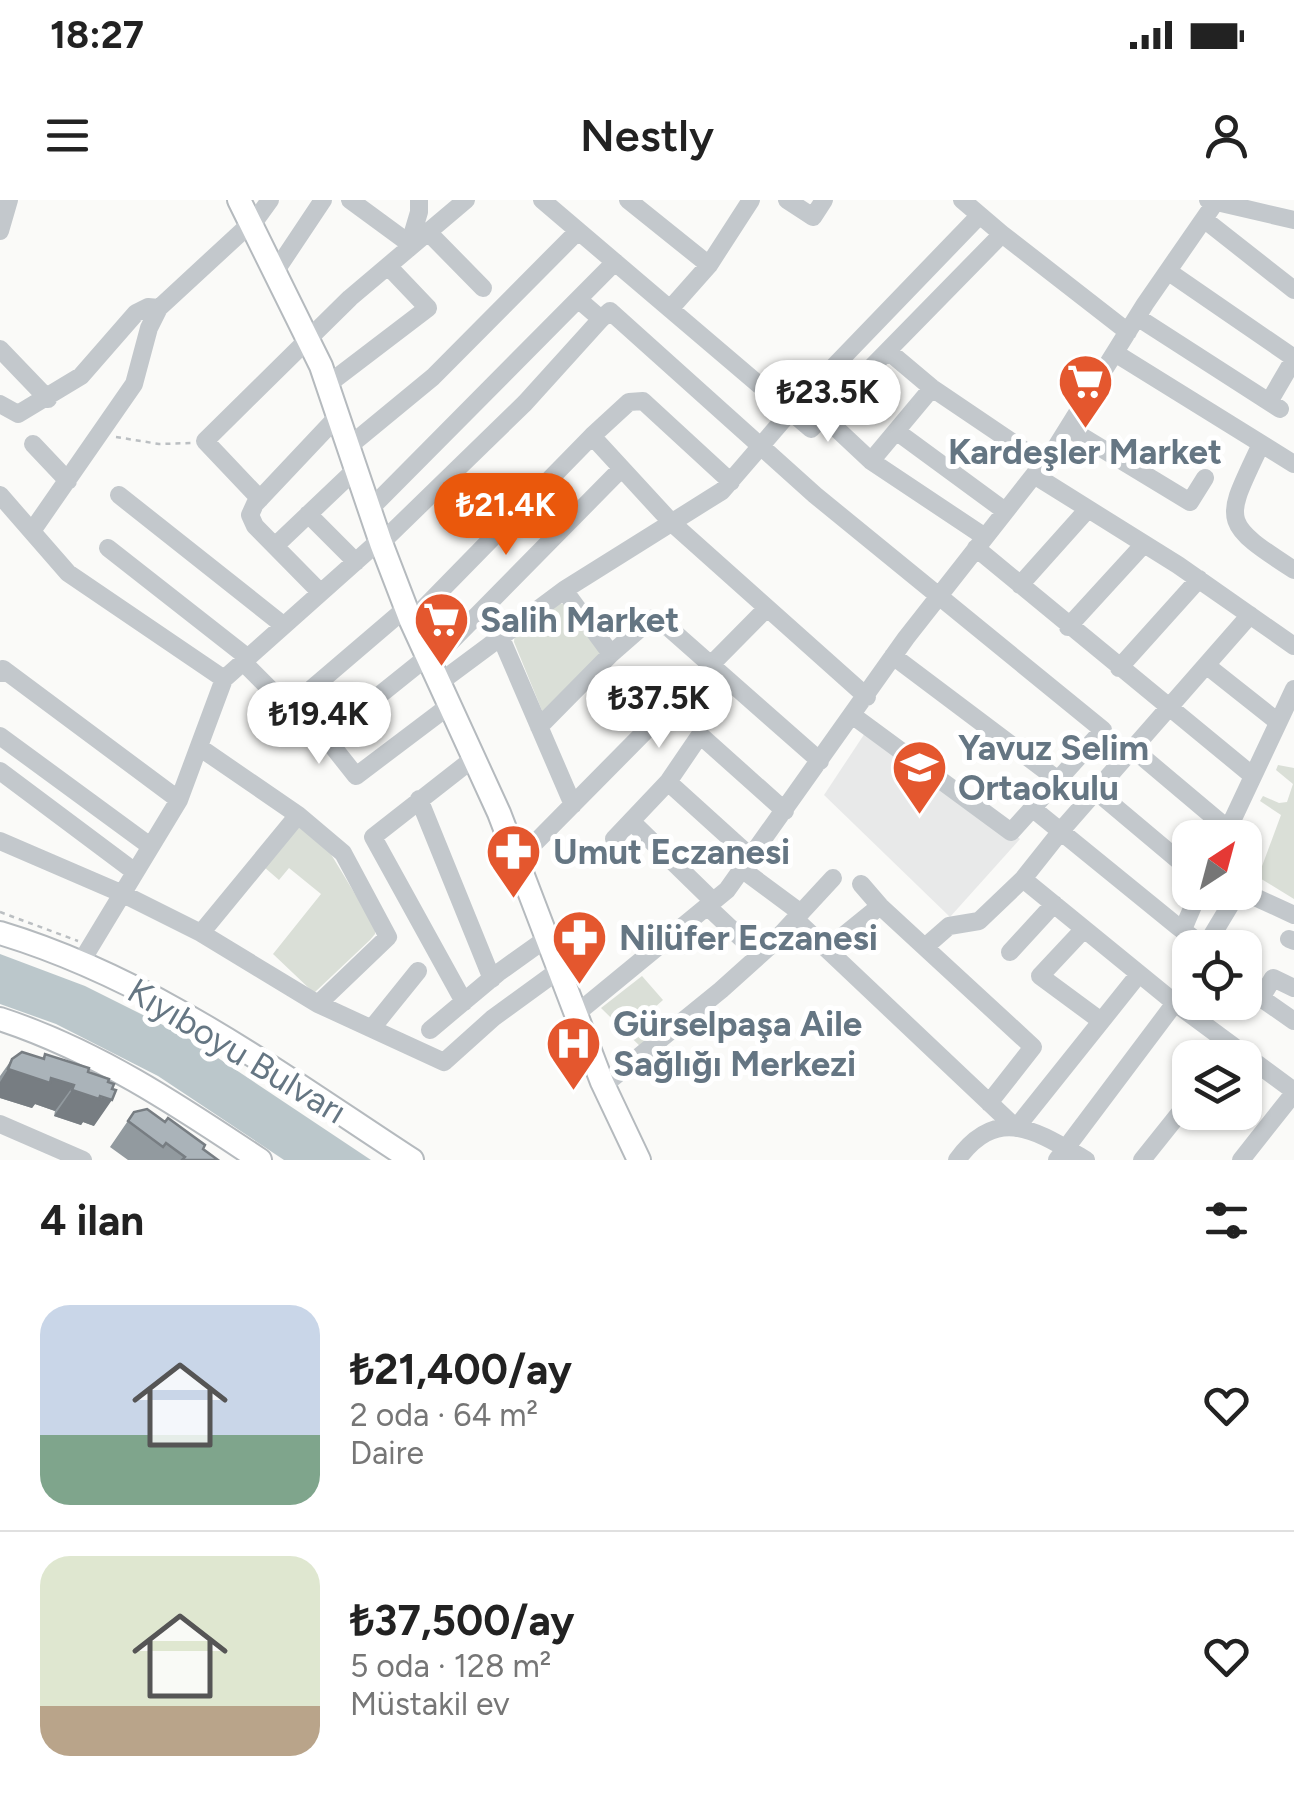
<!DOCTYPE html>
<html lang="tr">
<meta charset="utf-8">
<style>
body{margin:0;font-family:Figtree,sans-serif;background:#f6f6f6;color:#222;height:100vh;display:flex;flex-direction:column;font-size:38px;white-space:nowrap}
*{box-sizing:border-box;margin:0}
p{font-size:32px;color:#767676}
.icon{flex:none;width:55px;height:55px;fill:none;stroke:currentColor;stroke-width:2;stroke-linecap:round;stroke-linejoin:round}
.map{position:relative;height:960px;overflow:hidden}
.panel{display:flex;flex-direction:column;background:#fff;flex:1}
.panel>*{flex:none}
.needle{width:65px;rotate:36deg}
.controls{position:absolute;left:1172px;top:620px;display:grid;gap:20px}
.controls a{display:grid;place-items:center;width:90px;height:90px;border-radius:20px;background:#fff;box-shadow:0 2px 8px #0004;font-size:50px}
.price{position:absolute;translate:-50% -85px;padding:0 22px;border-radius:35px;background:#fff;color:#222;font-size:32px;line-height:65px;filter:drop-shadow(0 2px 5px #0008)}
.price::after{content:'';position:absolute;left:50%;top:60px;width:30px;height:22px;margin-left:-15px;background:inherit;clip-path:polygon(0 0,100% 0,50% 100%)}
.price.active{background:#ea580c;color:#fff}
ul{padding:0;list-style:none}
li{display:flex;align-items:center;gap:30px;height:250px;padding:0 40px}
li+li{border-top:2px solid #e0e0e0}
li span{display:grid;place-items:center;flex:none;width:280px;height:200px;border-radius:30px;color:#555}
li>.icon{margin-inline-start:auto}
span .icon{width:120px;height:120px;fill:#fffc;stroke-width:1}
li b{font-size:42px}
h2{display:flex;justify-content:space-between;align-items:center;height:120px;padding:0 40px;font-size:42px}
.status{display:flex;justify-content:space-between;align-items:center;height:70px;padding:0 50px;background:#fff;direction:ltr}
.status svg{height:28px;fill:currentColor}
header{display:flex;justify-content:space-between;align-items:center;height:130px;padding:0 40px;background:#fff;font-size:45px;font-weight:600}
.map>svg:first-child{display:block}
.built{fill:#e8e9e9}
.green{fill:#dadfd7}
.water{fill:#bbc7cb}
.lines{fill:none;stroke-linecap:round;stroke-linejoin:round}
.major-casing{stroke:#b5babe;stroke-width:26}
.path{stroke:#bbbfc2;stroke-width:2.5;stroke-dasharray:5 5;stroke-linecap:butt}
.minor{stroke:#c3c8cc;stroke-width:18}
.major{stroke:#fff;stroke-width:22}
.wall{fill:#929a9f}
.shaded-wall{fill:#777d82}
.building{fill:#aab3b9;stroke:#777d82;stroke-width:2.5}
.labels{text-anchor:middle;dominant-baseline:central;stroke-width:10;stroke-linejoin:round;paint-order:stroke}
.poi-label{font-size:35px;font-weight:bold;fill:#657683;stroke:#fff;text-anchor:start}
.street-label{font-size:35px;fill:#657683;stroke:#fff}
</style>
<div class="status"><b>18:27</b><svg viewBox="0 0 49 12"><path d="M0 12V9h3v3zM5 12V6h3v6zM10 12V3h3v9zM15 12V0h3v12zM26 1h20v11H26zM47 4h2v5h-2z"/></svg></div>
<header><svg class="icon" aria-label="menu" viewBox="0 0 24 24"><path d="M4 6h16M4 12h16M4 18h16"/></svg>Nestly<svg class="icon" aria-label="person" viewBox="0 0 24 24"><circle cx="12" cy="8" r="4"/><path d="M4 21q1-7 8-7t8 7"/></svg></header>
<div class="map">
<svg width="1294" height="960" viewBox="0 0 1294 960">
<rect width="100%" height="100%" fill="#fafaf8"/>
<path class="built" d="M 869,527 L 1020,639 L 950,717 L 824,595 Z"/>
<path class="green" d="M 554,403 L 568,404 L 601,448 L 600,456 L 543,513 L 514,442 L 515,430 Z
M 1278,565 L 1294,568 L 1294,699 L 1258,677 L 1281,615 L 1260,601 L 1263,596 L 1279,603 L 1287,602 L 1293,584 L 1276,570 Z
M 301,625 L 326,646 L 375,727 L 375,734 L 370,740 L 314,793 L 273,754 L 321,694 L 289,668 L 279,680 L 264,667 Z
M 642,776 L 663,800 L 644,817 L 663,838 L 648,854 L 601,808 Z"/>
<path class="water" d="M 0,754 L 85,786 L 185,836 L 371,960 L 284,960 L 158,876 L 56,824 L 0,804 Z"/>
<g class="lines">
<defs>
<path id="major" d="M 239,0 L 321,166 L 381,343 L 411,421 L 499,613 L 602,882 L 639,960
M 0,733 C 153,779 280,874 412,960
M 0,819 C 95,850 178,905 260,960"/>
</defs>
<use href="#major" class="major-casing"/>
<path class="path" d="M 116,237 L 159,244 L 192,243
M 0,712 L 78,741"/>
<path class="minor" d="M 350,0 L 410,44
M 542,0 L 811,229 L 1002,34 L 1128,132
M 628,0 L 709,65 L 751,0
M 787,0 L 813,17 L 824,0
M 962,0 L 1002,34
M 1208,0 L 1294,20
M 1205,20 L 1294,90
M 252,25 L 270,0
M 0,31 L 9,0
M 428,32 L 483,88
M 408,49 L 419,12 L 419,0
M 275,72 L 323,0
M 1169,72 L 1294,158
M 670,109 L 709,65
M 1137,117 L 1280,209
M 601,119 L 610,111 L 815,295 L 1103,530 L 1011,632 L 852,515
M 0,149 L 48,199
M 888,151 L 932,188 L 1043,263
M 1115,153 L 1294,264
M 327,185 L 428,108 L 388,66
M 1269,202 L 1294,159
M 0,204 L 18,214 L 81,176 L 136,113 L 148,107 L 159,108
M 823,216 L 871,261 L 985,337
M 1068,228 L 1190,302 L 1205,278
M 896,231 L 1005,311
M 592,236 L 629,202 L 643,201 L 731,282
M 33,244 L 68,281
M 1261,244 C 1225,321 1218,321 1294,370
M 348,247 L 433,177 L 578,31
M 871,261 L 932,188
M 1034,275 L 1178,365 L 1294,446
M 0,295 L 68,373 L 224,479
M 119,295 L 283,425
M 260,299 L 205,241 L 350,98 L 466,0
M 369,310 L 615,62
M 308,314 L 356,362
M 32,331 L 134,184 L 149,128 L 159,108 L 251,23
M 381,343 L 525,203 L 601,119 L 579,100
M 275,346 L 356,269
M 108,348 L 247,457
M 976,348 L 1253,576
M 1020,385 L 1088,309
M 564,390 L 611,454 L 651,419 L 669,428 L 820,561
M 320,392 L 255,326 L 250,315 L 255,304 L 338,216
M 411,421 L 592,236 L 672,323 L 867,497
M 1068,427 L 1144,344
M 501,438 L 573,605
M 893,456 L 1058,580
M 427,457 L 326,538 L 356,576 L 450,505
M 243,462 L 289,508 L 406,408
M 430,463 L 621,269
M 1206,465 L 1278,522
M 1119,468 L 1199,379
M 0,473 L 3,469 L 179,600
M 439,483 L 564,390 L 722,291 L 790,212 L 978,17
M 539,527 L 611,454
M 0,536 L 150,646
M 199,547 L 298,615 L 343,653 L 388,737 L 318,804
M 1133,549 L 1228,629
M 0,571 L 135,672
M 668,582 L 700,535 L 785,611
M 1096,591 L 1190,670
M 419,599 L 492,779
M 1032,608 L 1177,726 L 1184,727 L 1199,692
M 631,621 L 713,701
M 1224,638 L 1294,489
M 614,639 L 668,582 L 752,658
M 0,641 L 123,694 L 201,733 L 318,804 L 444,862 L 493,818 L 559,770
M 517,661 L 767,408
M 743,670 L 801,713
M 1023,679 L 1175,803 L 1294,891
M 861,684 L 880,706 L 1033,847 L 989,903
M 1244,692 L 1294,715
M 707,706 L 759,755
M 795,719 L 1016,928 L 1139,774
M 1177,726 L 1205,747 L 1238,692
M 1084,729 L 1040,776 L 1101,821
M 201,733 L 298,615
M 1289,739 L 1294,741
M 925,747 L 949,726 L 979,721 L 1023,679 L 1065,626 L 1250,415
M 827,749 L 880,706
M 1010,752 L 1054,704
M 81,762 L 179,600 L 224,479 L 380,340
M 1294,788 L 1273,778 L 1261,798 L 1294,821
M 464,802 L 373,637 L 474,558
M 576,814 L 727,690 L 906,438 L 1056,247 L 1145,104 L 1217,0
M 372,828 L 418,771
M 430,830 L 498,773 L 547,738
M 604,885 L 721,790 L 771,745 L 833,678
M 0,924 L 83,960
M 957,960 C 998,903 1038,932 1086,960
M 1057,960 L 1175,803
M 1142,960 L 1190,900
M 1241,960 L 1294,893"/>
<use href="#major" class="major"/>
</g>
<path class="wall" d="M 45,854 L 88,872 L 94,926 L 83,922 L 81,925 L 54,916 L 55,911 L 35,904 L 32,908 L 0,898 L 0,876 L 12,859 L 42,858 Z
M 134,912 L 203,949 L 218,960 L 128,960 L 110,947 Z"/>
<path class="shaded-wall" d="M 8,869 L 51,878 L 74,885 L 55,911 L 35,904 L 32,908 L 0,898 L 0,882 Z
M 72,890 L 112,900 L 94,926 L 83,922 L 81,925 L 54,916 Z"/>
<path class="building" d="M 22,852 L 44,859 L 45,854 L 89,868 L 88,872 L 109,879 L 108,882 L 114,884 L 112,889 L 116,890 L 112,900 L 100,896 L 99,899 L 72,890 L 74,885 L 51,878 L 50,883 L 8,869 L 12,859 Z
M 147,909 L 165,922 L 168,918 L 205,945 L 203,949 L 218,960 L 182,960 L 185,957 L 166,943 L 163,947 L 128,921 L 134,912 Z"/>
<defs>
<symbol id="supermarket-pin" viewBox="-11 -11 22 30"><path d="M0 17L-7.5 6A9.5 9.5 0 1 1 7.5 6Z" fill="#e4572e" stroke="#fff"/><path d="M-6-5.5h2.5l.6 2H6L4.5 2H-2.5L-4.4-4H-6ZM-1.5 3.2a1.3 1.3 0 1 0 .1 0ZM3 3.2a1.3 1.3 0 1 0 .1 0Z" fill="#fff"/></symbol>
<symbol id="school-pin" viewBox="-11 -11 22 30"><path d="M0 17L-7.5 6A9.5 9.5 0 1 1 7.5 6Z" fill="#e4572e" stroke="#fff"/><path d="M0-5L7-2L0 1L-7-2ZM-4 1L0 2.5L4 1V4Q0 6-4 4Z" fill="#fff"/></symbol>
<symbol id="pharmacy-pin" viewBox="-11 -11 22 30"><path d="M0 17L-7.5 6A9.5 9.5 0 1 1 7.5 6Z" fill="#e4572e" stroke="#fff"/><path d="M-2-6h4v4h4v4h-4v4h-4v-4h-4v-4h4Z" fill="#fff"/></symbol>
<symbol id="hospital-pin" viewBox="-11 -11 22 30"><path d="M0 17L-7.5 6A9.5 9.5 0 1 1 7.5 6Z" fill="#e4572e" stroke="#fff"/><path d="M-5-5h3v3.5h4V-5h3V5h-3V1.5h-4V5h-3Z" fill="#fff"/></symbol>
</defs>
<g fill-rule="evenodd">
<use href="#supermarket-pin" x="1054" y="150" width="63" height="86"/>
<use href="#supermarket-pin" x="410" y="388" width="63" height="86"/>
<use href="#school-pin" x="888" y="536" width="63" height="86"/>
<use href="#pharmacy-pin" x="482" y="620" width="63" height="86"/>
<use href="#pharmacy-pin" x="548" y="706" width="63" height="86"/>
<use href="#hospital-pin" x="542" y="812" width="63" height="86"/>
</g>
<g class="labels">
<g class="poi-label">
<text x="1085" y="252" text-anchor="middle">Kardeşler Market</text>
<text x="480" y="420">Salih Market</text>
<text x="958" y="548">Yavuz Selim<tspan x="958" dy="40">Ortaokulu</tspan></text>
<text x="553" y="652">Umut Eczanesi</text>
<text x="619" y="738">Nilüfer Eczanesi</text>
<text x="613" y="824">Gürselpaşa Aile<tspan x="613" dy="40">Sağlığı Merkezi</tspan></text>
</g>
<g class="street-label">
<text transform="translate(237 851) rotate(31)">Kıyıboyu Bulvarı</text>
</g>
</g>
</svg>
<div class="controls">
<a><svg class="needle" viewBox="-14 -14 28 28"><path d="M0-13l5 13h-10z" fill="#e53935"/><path d="M0 13l5-13h-10z" fill="#767676"/></svg></a>
<a><svg class="icon" aria-label="locate" viewBox="0 0 24 24"><circle cx="12" cy="12" r="6"/><path d="M12 2v4M12 18v4M2 12h4M18 12h4"/></svg></a>
<a><svg class="icon" aria-label="layers" viewBox="0 0 24 24"><path d="M12 4l9 5-9 5-9-5zM3 14l9 5 9-5"/></svg></a>
</div>
<b class="price" style="left:828px;top:245px">₺23.5K</b>
<b class="price active" style="left:506px;top:358px">₺21.4K</b>
<b class="price" style="left:659px;top:551px">₺37.5K</b>
<b class="price" style="left:319px;top:567px">₺19.4K</b>
</div>
<section class="panel">
<h2>4 ilan<svg class="icon" aria-label="filters" viewBox="0 0 24 24"><path d="M4 7h16M4 17h16"/><circle cx="9" cy="7" r="2"/><circle cx="15" cy="17" r="2"/></svg></h2>
<ul>
<li><span style="background:linear-gradient(#c9d6e8 65%,#7fa58c 0)"><svg class="icon" aria-label="home" viewBox="0 0 24 24"><path d="M3 11l9-7 9 7M6 9v11h12V9"/></svg></span><div><b>₺21,400/ay</b><p>2 oda · 64 m²</p><p>Daire</p></div><svg class="icon" aria-label="heart" viewBox="0 0 24 24"><path d="M12 20l-8-8c-3-5 5-10 8-4 3-6 11-1 8 4z"/></svg></li>
<li><span style="background:linear-gradient(#dfe7d0 75%,#b9a48a 0)"><svg class="icon" aria-label="home" viewBox="0 0 24 24"><path d="M3 11l9-7 9 7M6 9v11h12V9"/></svg></span><div><b>₺37,500/ay</b><p>5 oda · 128 m²</p><p>Müstakil ev</p></div><svg class="icon" aria-label="heart" viewBox="0 0 24 24"><path d="M12 20l-8-8c-3-5 5-10 8-4 3-6 11-1 8 4z"/></svg></li>
</ul>
</section>
